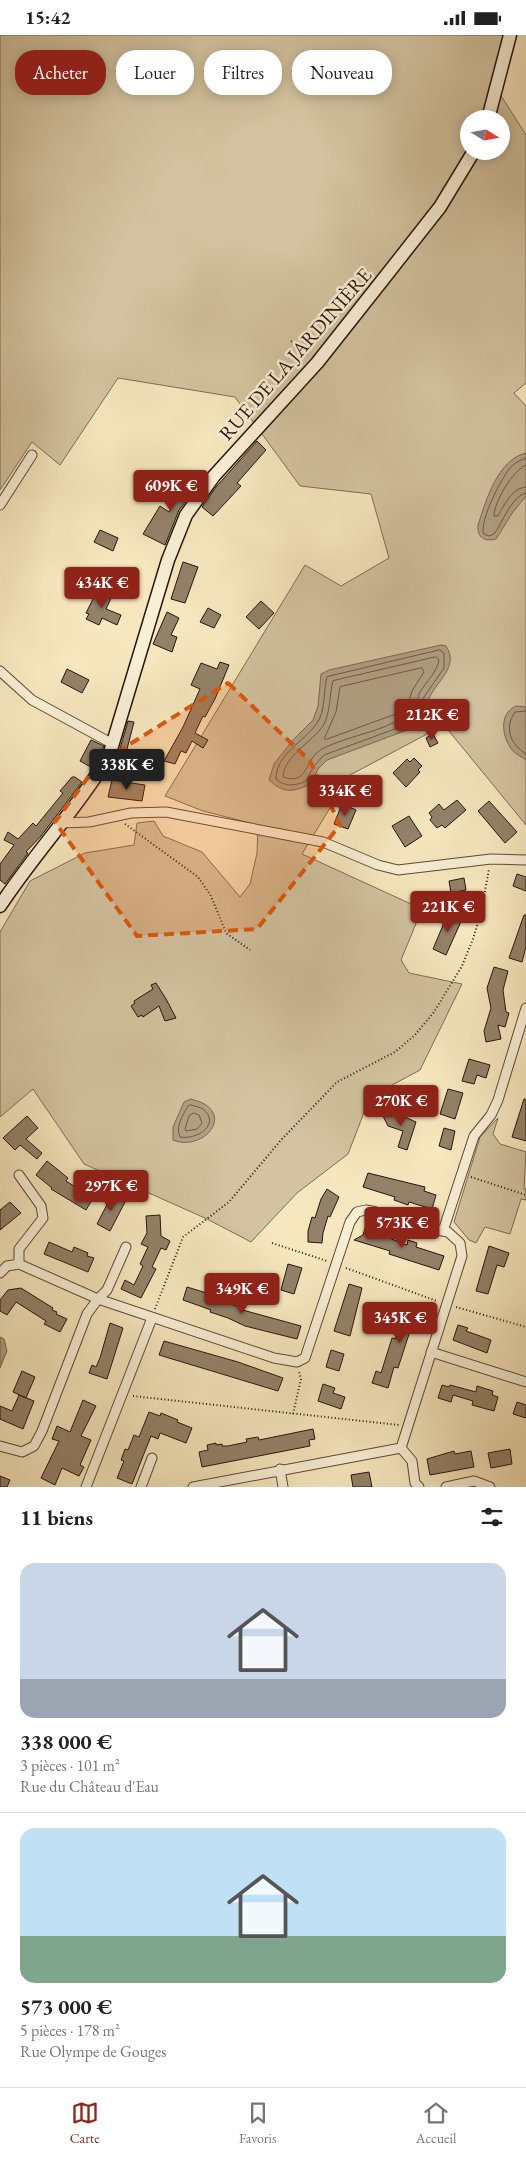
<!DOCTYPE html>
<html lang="fr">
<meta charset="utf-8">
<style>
body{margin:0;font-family:"EB Garamond",serif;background:#f2f2f2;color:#222;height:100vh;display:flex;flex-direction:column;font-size:19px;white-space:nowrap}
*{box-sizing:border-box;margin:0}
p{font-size:16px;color:#767676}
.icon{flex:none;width:28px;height:28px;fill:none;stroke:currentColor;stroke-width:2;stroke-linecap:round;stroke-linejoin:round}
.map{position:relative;height:1452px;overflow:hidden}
.drawer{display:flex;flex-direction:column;background:#fff;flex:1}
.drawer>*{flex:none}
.banner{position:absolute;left:15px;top:15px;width:496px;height:45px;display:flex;gap:10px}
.needle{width:32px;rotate:101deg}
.controls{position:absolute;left:460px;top:75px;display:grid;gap:10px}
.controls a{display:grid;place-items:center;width:50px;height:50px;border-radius:50%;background:#fff;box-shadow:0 2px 12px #0003;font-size:25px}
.price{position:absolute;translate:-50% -42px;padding:0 11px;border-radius:5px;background:#8f2418;color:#fff;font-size:16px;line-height:32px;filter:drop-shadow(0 1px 2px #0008)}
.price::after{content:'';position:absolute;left:50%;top:30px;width:15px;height:11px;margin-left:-8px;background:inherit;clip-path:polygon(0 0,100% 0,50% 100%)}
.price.current{background:#222;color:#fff}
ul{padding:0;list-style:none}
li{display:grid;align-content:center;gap:10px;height:265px;padding:0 20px}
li+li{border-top:1px solid #e0e0e0}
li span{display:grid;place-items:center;height:155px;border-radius:15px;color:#555}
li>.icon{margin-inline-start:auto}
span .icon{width:90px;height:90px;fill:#fffc;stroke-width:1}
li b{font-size:21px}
h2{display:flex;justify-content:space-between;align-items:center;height:60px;padding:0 20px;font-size:21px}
.chip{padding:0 18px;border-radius:20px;background:#fff;box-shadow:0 2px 12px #0003;font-size:18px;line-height:45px}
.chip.current{background:#8f2418;color:#fff}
.status{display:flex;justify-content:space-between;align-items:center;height:35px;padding:0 25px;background:#fff;direction:ltr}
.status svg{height:14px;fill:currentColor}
.menu{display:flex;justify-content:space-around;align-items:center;height:70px;border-top:1px solid #e0e0e0;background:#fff;font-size:14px;color:#767676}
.menu a{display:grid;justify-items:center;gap:2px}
.menu .current{color:#8f2418}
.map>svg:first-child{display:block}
.green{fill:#d3c3a0;stroke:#7d6c56;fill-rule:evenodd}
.water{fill:#b09f82;stroke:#796753}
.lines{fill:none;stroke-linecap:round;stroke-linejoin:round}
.shore{stroke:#6c5a48;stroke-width:1}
.building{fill:#938269;stroke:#27140d}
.street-casing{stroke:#5b4939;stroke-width:11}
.secondary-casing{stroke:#27140d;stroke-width:15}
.path{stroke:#27140d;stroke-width:2;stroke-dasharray:1 2.5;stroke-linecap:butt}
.street{stroke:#f9efd5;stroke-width:9}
.secondary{stroke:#f9efd5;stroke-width:12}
.marked{fill:#de560c;fill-opacity:0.2;stroke:#de560c;stroke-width:4;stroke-dasharray:10 6;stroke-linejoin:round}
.labels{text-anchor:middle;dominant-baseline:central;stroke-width:5;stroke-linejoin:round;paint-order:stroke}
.street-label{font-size:20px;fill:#27140d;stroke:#f9efd5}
</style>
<div class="status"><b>15:42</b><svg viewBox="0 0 49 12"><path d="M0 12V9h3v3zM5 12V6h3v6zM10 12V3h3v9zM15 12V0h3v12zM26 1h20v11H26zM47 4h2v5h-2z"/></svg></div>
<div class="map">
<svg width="526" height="1452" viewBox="0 0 526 1452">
<rect width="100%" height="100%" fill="#f6e7be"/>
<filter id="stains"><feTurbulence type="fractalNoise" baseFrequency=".004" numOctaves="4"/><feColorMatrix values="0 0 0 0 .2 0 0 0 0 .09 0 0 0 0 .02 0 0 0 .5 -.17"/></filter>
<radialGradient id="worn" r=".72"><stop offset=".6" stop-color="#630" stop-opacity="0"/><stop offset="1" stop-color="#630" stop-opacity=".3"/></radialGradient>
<path class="green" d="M 0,0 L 508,0 L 498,56 L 526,100 L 526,348 L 514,358 L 526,371 L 526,790 L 444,690 L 350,740 L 302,819 L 422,874 L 401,925 L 409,938 L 462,949 L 420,1035 L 370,1062 L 348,1119 L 297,1158 L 251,1207 L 207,1184 L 84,1129 L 33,1054 L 0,1082 L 0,897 L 30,846 L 85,818 L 134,810 L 137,788 L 154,786 L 163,801 L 202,817 L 240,862 L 250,849 L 257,818 L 258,790 L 203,776 L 165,761 L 305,530 L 341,551 L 389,523 L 371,459 L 300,451 L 235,362 L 118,343 L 60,430 L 32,407 L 0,455 ZM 469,84 L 501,84 L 501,116 L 469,116 Z
M 498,1083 L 493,1099 L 500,1109 L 526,1117 L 524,1154 L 526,1154 L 526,1165 L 521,1164 L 510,1199 L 485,1192 L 476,1208 L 469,1205 L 454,1187 L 480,1102 Z"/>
<path class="water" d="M 526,418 L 526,461 L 513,477 L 496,504 C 485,507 477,503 478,490 C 486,466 497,425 526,418 Z
M 441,610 L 446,611 C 460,632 436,646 429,664 C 426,670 426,678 424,684 L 415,687 L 407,695 L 327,725 L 318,734 L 311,749 C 293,757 284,759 269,745 L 274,729 L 292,706 L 313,685 L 318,671 L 321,639 L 329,635 Z
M 516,671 L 526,672 L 526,725 C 522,722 516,719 513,716 C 502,703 498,679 516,671 Z
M 191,1064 C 196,1066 202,1067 206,1070 C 230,1087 199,1116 173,1105 L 173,1092 L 184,1067 Z
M 0,1302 L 4,1304 L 7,1316 L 0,1333 Z"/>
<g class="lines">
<path class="shore" d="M 526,423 C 521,425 516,427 512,431 C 503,439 478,488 484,499 L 489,501 L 494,499 C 502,489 512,460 526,458
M 526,430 C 513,435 494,467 494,481 L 498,481 C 504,470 512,453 526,452
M 440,615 L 444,618 L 444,633 L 424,662 L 419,680 L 412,683 L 403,691 L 324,720 L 314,731 L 306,746 C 296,751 284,752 276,744 C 276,719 304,707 317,688 C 326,675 323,656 327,642 Z
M 436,622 L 439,625 C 437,637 426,647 420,657 C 417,662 418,672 413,675 C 388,697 351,699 322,714 C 304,724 309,751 283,742 C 283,722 313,706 323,691 C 331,677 329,660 333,646 Z
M 422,633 L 424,637 L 412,656 L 408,669 L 396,679 L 327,704 L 324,704 L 336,677 L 340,652 Z
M 526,676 L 515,677 C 504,693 510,709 526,719
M 191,1070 C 194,1071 200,1072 203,1074 C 221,1089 198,1105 180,1102 C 175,1092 183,1080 188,1071 Z
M 194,1078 L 199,1080 L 202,1088 L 197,1094 L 186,1096 L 185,1094 L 189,1081 Z"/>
</g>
<path class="building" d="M 257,406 L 266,415 L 237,448 L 241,451 L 213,481 L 202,472 L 216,452 Z
M 193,438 L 197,441 L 199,438 L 204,442 L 179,475 L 165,510 L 143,499 L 160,471 L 169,477 L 185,448 Z
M 100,495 L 118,503 L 113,516 L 94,507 Z
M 183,527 L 198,532 L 185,568 L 171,564 Z
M 123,537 L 137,544 L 131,556 L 117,550 Z
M 102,554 L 113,559 L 106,574 L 121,580 L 117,590 L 102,583 L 99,590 L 86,584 L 89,579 L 86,578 L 95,560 L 98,561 Z
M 261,566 L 274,578 L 259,594 L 246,582 Z
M 208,573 L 221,580 L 214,593 L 200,587 Z
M 167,577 L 179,583 L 171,600 L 177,602 L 172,617 L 153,609 Z
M 220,627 L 229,630 L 215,664 L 205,682 L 203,681 L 195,698 L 208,705 L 203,713 L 192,706 L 186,718 L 181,716 L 175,729 L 164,726 L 183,692 L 200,654 L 191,650 L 201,628 L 217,634 Z
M 67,634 L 89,645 L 82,658 L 61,647 Z
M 128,686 L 134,687 L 126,718 L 119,717 Z
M 433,699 L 438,708 L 430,712 L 426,703 Z
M 91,705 L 104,711 L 96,726 L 93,725 L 89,731 L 80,726 Z
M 414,723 L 422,731 L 418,735 L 420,737 L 406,752 L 393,738 L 407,724 L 410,727 Z
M 72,742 L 75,742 L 82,747 L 41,801 L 26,817 L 28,818 L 5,849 L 0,845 L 0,829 L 14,810 L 4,805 L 8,797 L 18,804 L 33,788 L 36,791 L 63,758 L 60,756 Z
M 112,745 L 145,750 L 142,766 L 108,762 Z
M 457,765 L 466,775 L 445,793 L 442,790 L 437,793 L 430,785 L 432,782 L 429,778 L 439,769 L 444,775 Z
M 489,766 L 517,797 L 505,808 L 478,776 Z
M 342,769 L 356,775 L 348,794 L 334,789 Z
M 409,781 L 422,801 L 405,812 L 392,791 Z
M 517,839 L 526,842 L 526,856 L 513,851 Z
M 464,843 L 466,855 L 451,858 L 449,846 Z
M 449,876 L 463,882 L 446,920 L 433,914 Z
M 524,880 L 526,880 L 526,912 L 522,927 L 509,923 Z
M 494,932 L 508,936 L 503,955 L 506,977 L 509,978 L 505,992 L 498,990 L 501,1004 L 486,1007 L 484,996 L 491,973 L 487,953 Z
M 156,948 L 166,964 L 176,983 L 165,986 L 159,971 L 143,982 L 142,980 L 138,982 L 131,971 L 135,968 L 134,966 L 153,954 L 151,950 Z
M 469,1024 L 490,1030 L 486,1043 L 477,1040 L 474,1049 L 462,1046 Z
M 448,1054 L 463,1058 L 455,1084 L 440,1079 Z
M 524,1064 L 526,1064 L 526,1106 L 512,1102 Z
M 394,1075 L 396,1078 L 416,1087 L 407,1115 L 398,1112 L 403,1096 L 388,1091 L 383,1081 Z
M 27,1081 L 38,1093 L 26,1104 L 42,1118 L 37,1124 L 20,1110 L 15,1115 L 3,1103 Z
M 444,1093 L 455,1096 L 451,1115 L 439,1111 Z
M 47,1126 L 68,1143 L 66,1146 L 93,1163 L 86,1175 L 51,1154 L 52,1153 L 36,1140 Z
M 368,1138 L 425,1152 L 424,1156 L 436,1160 L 432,1174 L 409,1167 L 408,1170 L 394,1165 L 395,1162 L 363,1152 Z
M 327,1154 L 339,1162 L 330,1182 L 328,1181 L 323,1198 L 322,1208 L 308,1207 L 308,1196 L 312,1182 L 315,1183 L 321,1164 Z
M 113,1158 L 126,1165 L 110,1196 L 97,1189 Z
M 10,1167 L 21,1178 L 0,1195 L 0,1175 Z
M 160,1180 L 161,1201 L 170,1206 L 166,1215 L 161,1213 L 152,1232 L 156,1234 L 141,1263 L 121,1254 L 125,1245 L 134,1250 L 143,1231 L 140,1229 L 148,1212 L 141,1209 L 147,1198 L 146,1181 Z
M 365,1193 L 385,1198 L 384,1201 L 407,1210 L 408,1205 L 417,1208 L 416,1212 L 444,1221 L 439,1235 L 389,1219 L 390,1216 L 354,1205 L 363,1200 Z
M 49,1207 L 72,1217 L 74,1212 L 88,1218 L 87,1221 L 94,1223 L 88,1237 L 44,1219 Z
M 489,1211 L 509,1218 L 504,1232 L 497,1230 L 488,1259 L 476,1256 Z
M 288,1229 L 302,1233 L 294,1259 L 281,1255 Z
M 349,1249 L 362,1253 L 350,1301 L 334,1296 Z
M 187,1252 L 210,1259 L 209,1262 L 240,1272 L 239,1274 L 301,1291 L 297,1304 L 245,1291 L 228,1283 L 210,1277 L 211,1275 L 200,1271 L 183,1265 Z
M 21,1253 L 53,1273 L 52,1275 L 57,1277 L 56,1279 L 67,1284 L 60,1297 L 44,1289 L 46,1286 L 16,1267 L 7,1280 L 0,1276 L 0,1265 L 8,1255 Z
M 408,1268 L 425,1273 L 418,1299 L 410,1296 L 398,1333 L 394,1332 L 388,1353 L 372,1348 L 376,1336 L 381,1338 L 392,1303 L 395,1304 Z
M 110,1288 L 123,1293 L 107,1344 L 89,1338 L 92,1330 L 96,1332 L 100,1323 Z
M 458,1290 L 468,1293 L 466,1296 L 491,1305 L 487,1318 L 453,1305 Z
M 164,1306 L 238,1327 L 283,1343 L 278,1356 L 159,1320 Z
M 331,1315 L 344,1319 L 339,1336 L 326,1332 Z
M 22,1336 L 35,1342 L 26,1363 L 13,1357 Z
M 323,1349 L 335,1353 L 333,1358 L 345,1362 L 341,1374 L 318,1366 Z
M 442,1350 L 449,1352 L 450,1350 L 476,1357 L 477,1351 L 493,1356 L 492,1360 L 498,1362 L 494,1376 L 472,1370 L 473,1366 L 453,1360 L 451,1367 L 438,1363 Z
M 19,1360 L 34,1366 L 23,1394 L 0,1384 L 0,1371 L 12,1376 Z
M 83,1365 L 96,1371 L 81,1401 L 91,1405 L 80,1430 L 84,1432 L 79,1441 L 62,1433 L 55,1450 L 41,1443 L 59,1406 L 52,1404 L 57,1391 L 70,1397 Z
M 517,1367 L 526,1370 L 526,1383 L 513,1379 Z
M 149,1377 L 160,1381 L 161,1378 L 178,1385 L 177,1387 L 192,1393 L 186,1408 L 160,1398 L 158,1404 L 151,1401 L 132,1449 L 117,1443 L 124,1426 L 121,1425 L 125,1414 L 128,1415 L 134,1400 L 139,1402 Z
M 313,1394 L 315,1404 L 309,1405 L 310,1411 L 202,1432 L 199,1417 L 208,1415 L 207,1410 L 216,1408 L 216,1410 L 222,1409 L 222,1411 L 228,1411 L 247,1407 L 246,1404 L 258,1402 L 259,1405 Z
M 510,1414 L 512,1429 L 491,1433 L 488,1418 Z
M 454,1416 L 455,1419 L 471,1416 L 474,1432 L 430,1440 L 427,1424 Z
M 369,1437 L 372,1452 L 353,1452 L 351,1440 Z
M 0,1441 L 10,1445 L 7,1452 L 0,1452 Z"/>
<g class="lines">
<defs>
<path id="street" d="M 0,470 L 32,420
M 0,636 L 32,665 L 113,709
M 62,788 L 89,787 L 131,778 L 166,777 L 323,807 L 378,830 L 398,835 L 491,824 L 526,825
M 443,1196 L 474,1101 L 491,1080 L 498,1065 L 526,973
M 19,1229 L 19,1214 L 43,1183 L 41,1171 L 19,1140
M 0,1238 L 7,1231 L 19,1229 L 98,1264 L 274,1323 L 297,1327 L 305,1323 L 350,1187 L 357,1177 L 366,1175 L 376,1177 L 426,1193 L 448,1197 L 460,1208 L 462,1221 L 401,1413
M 431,1317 L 526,1347
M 0,1411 L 22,1417 L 34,1411 L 42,1396 L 87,1279 L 98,1264 L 107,1255 L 126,1212
M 280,1434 L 283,1452
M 86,1452 L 152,1283
M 141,1452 L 152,1423
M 193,1452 L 401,1413 L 412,1426 L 415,1448 L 419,1452
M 446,1452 L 474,1446 L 490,1452"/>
<path id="secondary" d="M 488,84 L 510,0
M 0,871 C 34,819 77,774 109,721 L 168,525 L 186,480 L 214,441 L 317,328 L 385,242 L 440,172 L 474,116"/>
</defs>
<use href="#street" class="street-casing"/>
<use href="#secondary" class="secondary-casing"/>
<path class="path" d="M 291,306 L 307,320
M 125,789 L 198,842 L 211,861 L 226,898 L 250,915
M 471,1142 L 526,1160
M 272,1208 L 327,1226
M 346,1233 L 437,1266
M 456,1272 L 526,1292
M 155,1274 L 183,1202 L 229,1167 L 281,1105 L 337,1047 L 395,1017 L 415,1000 L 434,977 L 462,931 L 473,904 L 481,878 L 489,834
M 133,1361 L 399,1390
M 293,1379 L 301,1344 L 299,1337"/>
<use href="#street" class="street"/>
<use href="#secondary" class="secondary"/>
</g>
<path class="marked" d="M 228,648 L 310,726 L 340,790 L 257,894 L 137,901 L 55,787 L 98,729 Z"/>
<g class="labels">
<g class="street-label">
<text transform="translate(295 319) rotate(-49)">RUE DE LA JARDINIÈRE</text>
</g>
</g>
<rect width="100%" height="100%" filter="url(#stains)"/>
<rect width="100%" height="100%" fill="url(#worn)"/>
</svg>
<div class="controls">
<a><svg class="needle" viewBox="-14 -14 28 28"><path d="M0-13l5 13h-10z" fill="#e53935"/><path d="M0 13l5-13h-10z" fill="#767676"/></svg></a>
</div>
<b class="price" style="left:171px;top:477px">609K €</b>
<b class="price" style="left:102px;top:574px">434K €</b>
<b class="price" style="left:432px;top:706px">212K €</b>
<b class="price current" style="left:127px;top:756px">338K €</b>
<b class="price" style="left:345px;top:782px">334K €</b>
<b class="price" style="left:448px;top:898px">221K €</b>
<b class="price" style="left:401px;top:1092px">270K €</b>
<b class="price" style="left:111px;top:1177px">297K €</b>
<b class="price" style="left:402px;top:1214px">573K €</b>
<b class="price" style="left:242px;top:1280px">349K €</b>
<b class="price" style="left:400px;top:1309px">345K €</b>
<div class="banner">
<a class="chip current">Acheter</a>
<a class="chip">Louer</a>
<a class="chip">Filtres</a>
<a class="chip">Nouveau</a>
</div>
</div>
<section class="drawer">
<h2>11 biens<svg class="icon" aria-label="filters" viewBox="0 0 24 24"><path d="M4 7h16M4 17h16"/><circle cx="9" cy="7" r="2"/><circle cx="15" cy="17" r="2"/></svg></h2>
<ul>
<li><span style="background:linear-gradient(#c9d6e8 75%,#9aa5b1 0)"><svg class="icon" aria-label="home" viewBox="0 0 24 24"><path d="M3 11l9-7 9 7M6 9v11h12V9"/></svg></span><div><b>338 000 €</b><p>3 pièces · 101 m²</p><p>Rue du Château d'Eau</p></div></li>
<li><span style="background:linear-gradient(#bfe0f5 70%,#7fa58c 0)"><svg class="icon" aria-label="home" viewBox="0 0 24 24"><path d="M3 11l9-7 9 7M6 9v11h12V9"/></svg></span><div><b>573 000 €</b><p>5 pièces · 178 m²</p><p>Rue Olympe de Gouges</p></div></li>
</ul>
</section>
<nav class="menu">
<a class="current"><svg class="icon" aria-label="map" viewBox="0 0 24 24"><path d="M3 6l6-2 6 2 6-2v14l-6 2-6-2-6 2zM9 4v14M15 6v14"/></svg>Carte</a>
<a><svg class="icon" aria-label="saved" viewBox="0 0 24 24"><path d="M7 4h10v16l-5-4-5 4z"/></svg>Favoris</a>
<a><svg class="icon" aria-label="home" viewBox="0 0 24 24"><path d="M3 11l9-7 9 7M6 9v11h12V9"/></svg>Accueil</a>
</nav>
